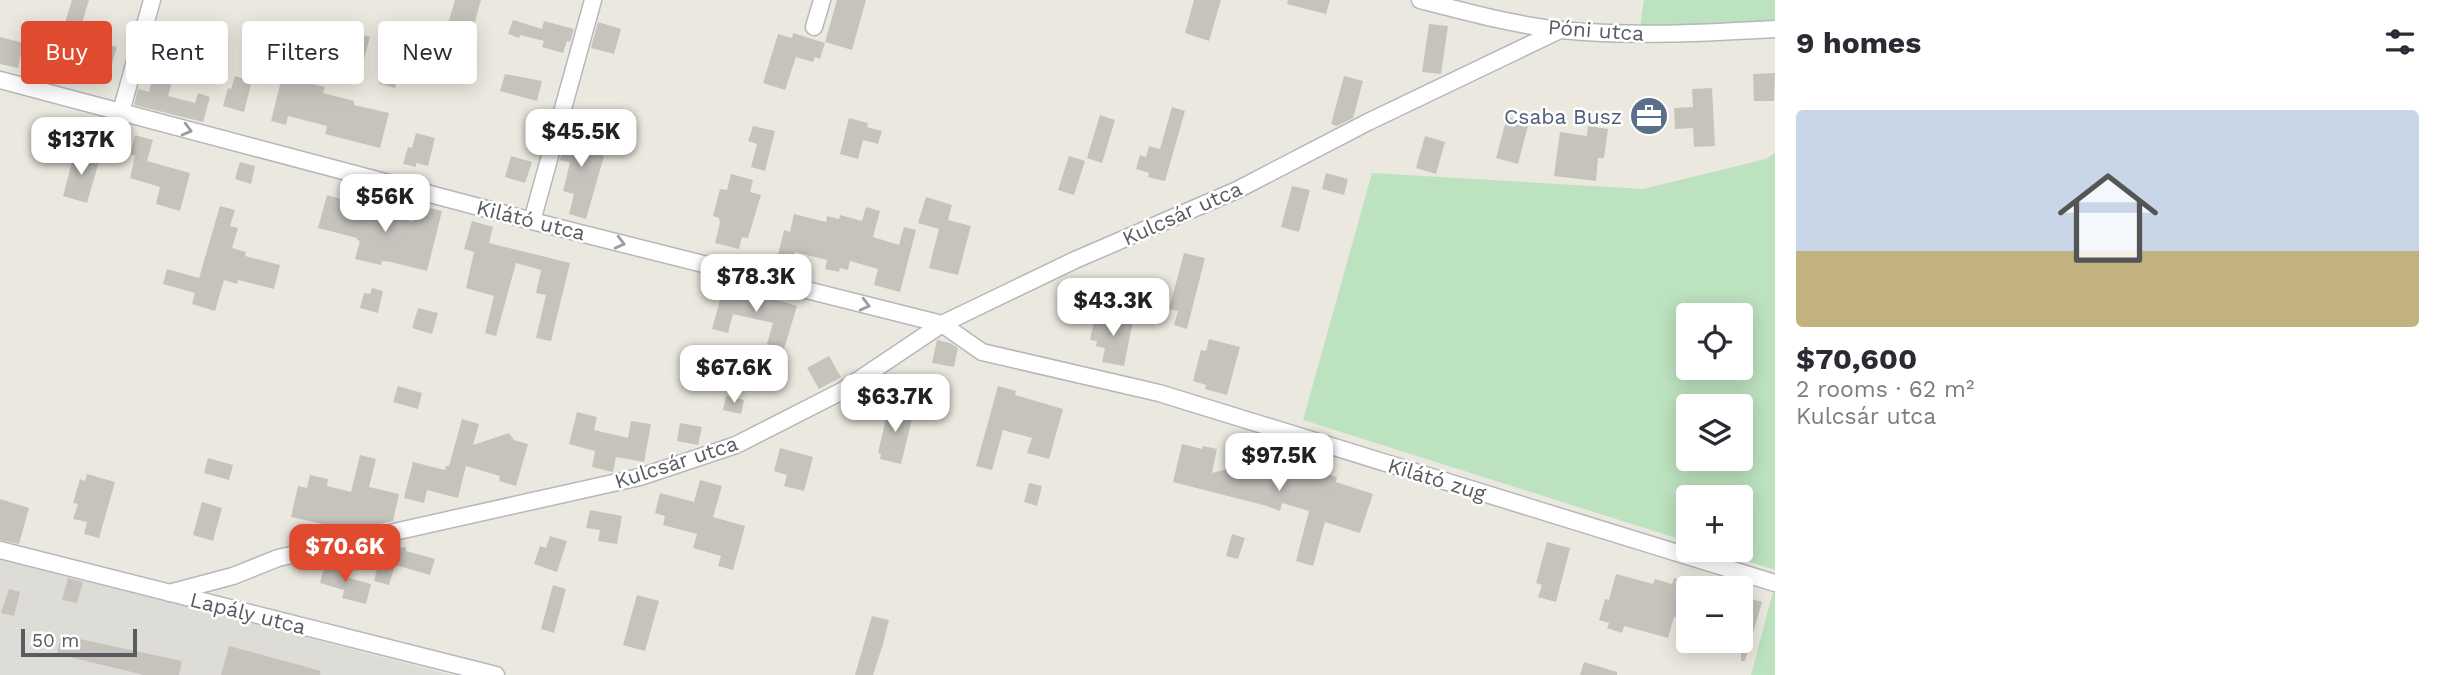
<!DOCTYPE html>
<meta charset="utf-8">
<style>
body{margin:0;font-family:"Work Sans",sans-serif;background:#f2f2f3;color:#2b2b33;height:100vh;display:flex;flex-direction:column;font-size:26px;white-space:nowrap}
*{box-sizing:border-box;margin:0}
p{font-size:23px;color:#7c7c81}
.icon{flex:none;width:38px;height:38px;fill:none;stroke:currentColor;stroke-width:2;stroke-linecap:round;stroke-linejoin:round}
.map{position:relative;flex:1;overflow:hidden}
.sheet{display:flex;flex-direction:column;background:#fff;width:665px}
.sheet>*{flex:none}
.guide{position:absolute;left:21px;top:21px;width:665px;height:63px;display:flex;gap:14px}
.tools{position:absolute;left:1676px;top:303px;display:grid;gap:14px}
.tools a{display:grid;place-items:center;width:77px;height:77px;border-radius:7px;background:#fff;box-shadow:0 4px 18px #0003;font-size:35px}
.scale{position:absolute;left:21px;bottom:18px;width:116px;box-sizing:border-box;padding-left:7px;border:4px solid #585b60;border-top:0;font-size:19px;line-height:24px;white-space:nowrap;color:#585b60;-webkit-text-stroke:5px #fff;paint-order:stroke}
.price{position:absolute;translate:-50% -60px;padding:0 16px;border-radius:14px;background:#fff;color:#222;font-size:23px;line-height:46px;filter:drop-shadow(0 2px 4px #0008)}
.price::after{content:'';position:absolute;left:50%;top:42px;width:21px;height:16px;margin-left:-10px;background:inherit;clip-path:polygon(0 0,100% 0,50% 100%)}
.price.active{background:#e04b30;color:#fff}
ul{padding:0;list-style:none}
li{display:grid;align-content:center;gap:14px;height:371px;padding:0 21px}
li+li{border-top:2px solid #e1e1e2}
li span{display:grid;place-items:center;height:217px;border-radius:7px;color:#555}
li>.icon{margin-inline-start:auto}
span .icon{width:126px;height:126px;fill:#fffc;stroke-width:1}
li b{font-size:30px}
h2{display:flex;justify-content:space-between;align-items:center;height:84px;padding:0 21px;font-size:30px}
.pill{padding:0 24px;border-radius:7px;background:#fff;box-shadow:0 4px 18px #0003;font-size:24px;line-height:63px}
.pill.active{background:#e04b30;color:#fff}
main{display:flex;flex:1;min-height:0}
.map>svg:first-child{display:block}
.industrial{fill:#dedcd7}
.green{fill:#bce2bf;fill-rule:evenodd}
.building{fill:#c6c3bd}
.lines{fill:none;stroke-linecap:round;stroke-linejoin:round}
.street-casing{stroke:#b5b7bc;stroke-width:19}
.street{stroke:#fff;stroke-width:16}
.oneway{stroke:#9b9da0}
.labels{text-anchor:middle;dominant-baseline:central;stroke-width:5;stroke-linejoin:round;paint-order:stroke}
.street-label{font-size:21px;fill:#585b60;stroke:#fff}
.service-label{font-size:21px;fill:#4e5e75;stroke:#fff;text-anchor:end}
</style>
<main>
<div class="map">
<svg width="1775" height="675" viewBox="0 0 1775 675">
<rect width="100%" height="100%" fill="#ebe9df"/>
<path class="industrial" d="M 0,558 L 451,675 L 0,675 Z"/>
<path class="green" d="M 1644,0 L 1775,0 L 1775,28 L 1640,27 Z
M 1775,153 L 1775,570 L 1712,550 L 1741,550 L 1741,497 L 1689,497 L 1689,542 L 1303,420 L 1372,173 L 1643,189 L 1766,159 ZM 1741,315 L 1741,368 L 1689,368 L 1689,315 ZM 1741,406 L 1741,458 L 1689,458 L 1689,406 Z
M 1775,584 L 1775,675 L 1751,675 Z"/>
<path class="building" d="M 72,0 L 89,0 L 81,26 L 85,27 L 82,38 L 117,47 L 109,73 L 90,68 L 93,58 L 64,49 L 66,41 L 60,39 Z
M 455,0 L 481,0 L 461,71 L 436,64 Z
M 837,0 L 866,0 L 852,50 L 825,42 Z
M 1194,0 L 1221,0 L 1209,41 L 1185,33 Z
M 1288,0 L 1330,0 L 1326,14 L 1287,4 Z
M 513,20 L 542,29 L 544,21 L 574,29 L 570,42 L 567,41 L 563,53 L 542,47 L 544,41 L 520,35 L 519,38 L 508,34 Z
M 598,22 L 621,29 L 614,54 L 591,48 Z
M 1429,24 L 1448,26 L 1441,74 L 1422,72 Z
M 793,33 L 825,43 L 820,59 L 815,57 L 813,62 L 796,57 L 785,90 L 763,83 L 778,34 L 792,38 Z
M 358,34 L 370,37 L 363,63 L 324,52 L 328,38 L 355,45 Z
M 0,37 L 23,43 L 18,68 L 0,64 Z
M 172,51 L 193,56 L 189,74 L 168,69 Z
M 288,53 L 304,57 L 297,80 L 325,87 L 323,93 L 354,101 L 354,105 L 389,113 L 380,148 L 325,134 L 327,126 L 288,116 L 286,125 L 271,121 Z
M 155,68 L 174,74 L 168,96 L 195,103 L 198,93 L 210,97 L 203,122 L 134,105 L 138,89 L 149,92 Z
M 383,68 L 399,72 L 395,88 L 379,84 Z
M 1775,73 L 1774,101 L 1754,101 L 1753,74 Z
M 505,74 L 542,81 L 537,101 L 500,91 Z
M 235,76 L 252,81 L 244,112 L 223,106 L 228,88 L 231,89 Z
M 1344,76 L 1363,81 L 1353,118 L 1337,126 L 1331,124 Z
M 1712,88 L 1715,146 L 1694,147 L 1693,128 L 1675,129 L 1674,108 L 1693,107 L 1692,89 Z
M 1172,107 L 1185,111 L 1165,181 L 1148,177 L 1149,173 L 1136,169 L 1140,155 L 1146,157 L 1149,146 L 1160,149 Z
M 1100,115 L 1115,120 L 1102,163 L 1087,158 Z
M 1507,117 L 1529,122 L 1518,164 L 1496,158 Z
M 849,118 L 868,123 L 867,127 L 882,131 L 878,144 L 863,140 L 858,159 L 840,154 Z
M 569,126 L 596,133 L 591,152 L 604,156 L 586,219 L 569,214 L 574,194 L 563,191 L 570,163 L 560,160 Z
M 753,126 L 775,131 L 765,171 L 751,167 L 757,144 L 748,141 Z
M 1588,126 L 1608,129 L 1604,158 L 1598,158 L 1596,181 L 1554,176 L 1560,132 L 1587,136 Z
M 416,133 L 435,138 L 428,166 L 416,163 L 416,167 L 403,164 L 408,147 L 412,148 Z
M 135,135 L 153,140 L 147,161 L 190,173 L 180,211 L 156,204 L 160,187 L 130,178 L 135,156 L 130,154 Z
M 1425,136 L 1445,142 L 1436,174 L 1416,168 Z
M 75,151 L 100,158 L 87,203 L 63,196 Z
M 511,156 L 532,162 L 525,183 L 505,177 Z
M 1069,156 L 1085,161 L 1074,195 L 1058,190 Z
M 240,162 L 255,166 L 251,184 L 235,179 Z
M 1326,173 L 1348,179 L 1344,195 L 1322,189 Z
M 731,174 L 753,180 L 750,192 L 761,195 L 748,238 L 742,237 L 739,249 L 715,243 L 720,223 L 719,218 L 713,216 L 720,189 L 727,190 Z
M 1292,186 L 1310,190 L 1299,232 L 1281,227 Z
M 327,195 L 352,202 L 349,211 L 377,218 L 378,213 L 413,222 L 418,205 L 442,211 L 427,271 L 391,262 L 382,261 L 381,265 L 355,259 L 360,241 L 357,240 L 357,238 L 318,228 Z
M 926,197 L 952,205 L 948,220 L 971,226 L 958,275 L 929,268 L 939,229 L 918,223 Z
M 220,206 L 235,210 L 230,226 L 238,228 L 232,248 L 246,252 L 245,256 L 280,265 L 274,289 L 238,280 L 237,284 L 224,280 L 215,311 L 192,304 L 195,293 L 163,284 L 167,269 L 199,278 Z
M 866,207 L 880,211 L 873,237 L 899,245 L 904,227 L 916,230 L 900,292 L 874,285 L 878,269 L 850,261 L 848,270 L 840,268 L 839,272 L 825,269 L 827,260 L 795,252 L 791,267 L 776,263 L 784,230 L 790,232 L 794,214 L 826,222 L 827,216 L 839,219 L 840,215 L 862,221 Z
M 472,221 L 493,227 L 489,243 L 570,263 L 551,341 L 536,338 L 546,295 L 536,293 L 541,270 L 516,263 L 496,336 L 485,333 L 494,296 L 466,288 L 474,252 L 464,249 Z
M 1184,253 L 1205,258 L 1187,329 L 1174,325 L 1178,311 L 1169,309 Z
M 372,288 L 383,291 L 378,313 L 360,308 L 364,293 L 370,294 Z
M 723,289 L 751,297 L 752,292 L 797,306 L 784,349 L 767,344 L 773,323 L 733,314 L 728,333 L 712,329 Z
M 418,308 L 438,313 L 432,334 L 412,328 Z
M 1102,314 L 1133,320 L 1124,366 L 1102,362 L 1105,348 L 1096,346 L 1097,341 L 1090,340 L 1094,321 L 1100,323 Z
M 1209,339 L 1240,347 L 1227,395 L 1205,389 L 1206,385 L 1193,381 L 1201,350 L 1206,351 Z
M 937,340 L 950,343 L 958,348 L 954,367 L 932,363 Z
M 829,356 L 841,377 L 819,389 L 807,368 Z
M 398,386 L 422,393 L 418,409 L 393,402 Z
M 998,386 L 1016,391 L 1015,395 L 1063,409 L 1049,459 L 1027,453 L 1032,438 L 1003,430 L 992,470 L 976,466 Z
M 726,396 L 744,400 L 741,414 L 723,410 Z
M 889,405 L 914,411 L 901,464 L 880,459 L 881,454 L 878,453 Z
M 577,412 L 597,417 L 594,430 L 628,438 L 631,421 L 651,424 L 644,462 L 616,457 L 613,472 L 592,467 L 595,451 L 569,444 Z
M 462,419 L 479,424 L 473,445 L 509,433 L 514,440 L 528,444 L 516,486 L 499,481 L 500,476 L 466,466 L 458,498 L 427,490 L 424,503 L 404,498 L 413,462 L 445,470 L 446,466 L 449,466 Z
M 680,423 L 702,427 L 698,445 L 677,441 Z
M 1182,444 L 1202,449 L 1203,446 L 1217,449 L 1212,473 L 1245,464 L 1247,458 L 1312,478 L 1313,477 L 1320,478 L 1322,473 L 1337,477 L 1336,482 L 1373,494 L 1360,533 L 1325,522 L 1313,566 L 1296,561 L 1309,511 L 1282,503 L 1280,511 L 1267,506 L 1173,482 Z
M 780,448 L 813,457 L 804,491 L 784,486 L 787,475 L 774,471 Z
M 360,455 L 376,459 L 369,487 L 399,494 L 393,521 L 335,534 L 337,527 L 291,517 L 298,486 L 307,488 L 310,475 L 328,479 L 327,486 L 351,492 Z
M 208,458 L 233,465 L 229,480 L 204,473 Z
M 87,474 L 115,482 L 99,538 L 84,534 L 87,522 L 73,519 L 78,504 L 73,503 L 80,479 L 85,481 Z
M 700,480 L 722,486 L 713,517 L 745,526 L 733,570 L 718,566 L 721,556 L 693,548 L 697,534 L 663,525 L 665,516 L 655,513 L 660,493 L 694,502 Z
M 1029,483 L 1042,486 L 1037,506 L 1024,502 Z
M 0,499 L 29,508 L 19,544 L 0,540 Z
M 202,502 L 222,508 L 213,541 L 193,535 Z
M 590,510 L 622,516 L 617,544 L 598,541 L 600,530 L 586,528 Z
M 1232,534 L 1245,538 L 1238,559 L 1226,556 Z
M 550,536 L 567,541 L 557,572 L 534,564 L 540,546 L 546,548 Z
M 1547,542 L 1570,548 L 1556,602 L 1538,597 L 1542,585 L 1536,583 Z
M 406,547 L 406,551 L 435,559 L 430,575 L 395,565 L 389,585 L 374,581 L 382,550 Z
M 325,563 L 344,568 L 342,576 L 371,584 L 366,604 L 342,598 L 344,590 L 320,583 Z
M 1616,574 L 1653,584 L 1655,579 L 1672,584 L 1674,578 L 1689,582 L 1689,622 L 1674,617 L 1668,638 L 1624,626 L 1622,633 L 1607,628 L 1609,623 L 1599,620 L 1605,599 L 1609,600 Z
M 68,578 L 83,582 L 77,603 L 62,600 Z
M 553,585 L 566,589 L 554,633 L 541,629 Z
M 9,589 L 20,592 L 14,616 L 1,613 Z
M 637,595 L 659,601 L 645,651 L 623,645 Z
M 1741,596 L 1762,602 L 1745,661 L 1741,661 Z
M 872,616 L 889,620 L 883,644 L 873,675 L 855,675 Z
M 61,635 L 182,661 L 179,675 L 144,675 L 57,654 Z
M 229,646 L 321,671 L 320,675 L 221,675 Z
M 1584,662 L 1617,672 L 1617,675 L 1580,675 Z"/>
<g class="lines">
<defs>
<path id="street" d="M 1420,0 C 1466,12 1514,25 1561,30 C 1633,37 1704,33 1775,29
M 814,27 L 822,0
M 0,80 L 532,221 L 942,324 L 982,352 L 1159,393 L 1775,583
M 121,112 L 152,0
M 532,221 L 593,0
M 0,550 L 496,675
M 169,593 L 233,576 L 278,558 L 640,477 L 736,445 L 842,391 L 942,324 L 1075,260 L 1237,190 L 1368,122 L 1560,30"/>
</defs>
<use href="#street" class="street-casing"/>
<use href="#street" class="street"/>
</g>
<defs><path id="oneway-chevron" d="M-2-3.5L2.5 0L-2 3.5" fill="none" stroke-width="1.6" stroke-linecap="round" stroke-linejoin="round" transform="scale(1.75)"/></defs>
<g class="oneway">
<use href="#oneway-chevron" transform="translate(187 130) rotate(15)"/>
<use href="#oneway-chevron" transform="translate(620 243) rotate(14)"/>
<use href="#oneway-chevron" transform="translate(865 305) rotate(14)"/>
</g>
<defs>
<symbol id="office-disc" viewBox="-11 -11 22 22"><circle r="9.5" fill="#5c6f8a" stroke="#fff"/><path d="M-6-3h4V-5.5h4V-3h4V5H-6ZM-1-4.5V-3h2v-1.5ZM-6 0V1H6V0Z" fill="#fff"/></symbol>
</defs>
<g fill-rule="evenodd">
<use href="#office-disc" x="1627" y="94" width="44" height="44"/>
</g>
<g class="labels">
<g class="street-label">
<text transform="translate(1596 30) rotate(4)">Póni utca</text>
<text transform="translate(1182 213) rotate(-24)">Kulcsár utca</text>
<text transform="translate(531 220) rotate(14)">Kilátó utca</text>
<text transform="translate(676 462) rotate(-18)">Kulcsár utca</text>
<text transform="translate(1437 479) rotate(17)">Kilátó zug</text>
<text transform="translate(248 613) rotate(14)">Lapály utca</text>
</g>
<g class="service-label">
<text x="1622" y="116">Csaba Busz</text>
</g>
</g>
</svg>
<div class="tools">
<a><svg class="icon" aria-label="locate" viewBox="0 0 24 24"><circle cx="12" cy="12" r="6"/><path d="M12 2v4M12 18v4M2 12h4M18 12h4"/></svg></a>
<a><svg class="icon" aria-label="layers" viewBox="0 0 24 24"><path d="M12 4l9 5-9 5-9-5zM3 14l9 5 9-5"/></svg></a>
<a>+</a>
<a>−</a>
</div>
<div class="scale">50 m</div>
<b class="price" style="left:581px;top:169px">$45.5K</b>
<b class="price" style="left:81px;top:177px">$137K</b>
<b class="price" style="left:385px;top:234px">$56K</b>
<b class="price" style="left:756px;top:314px">$78.3K</b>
<b class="price" style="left:1113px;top:338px">$43.3K</b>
<b class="price" style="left:734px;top:405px">$67.6K</b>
<b class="price" style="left:895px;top:434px">$63.7K</b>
<b class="price" style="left:1279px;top:493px">$97.5K</b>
<b class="price active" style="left:345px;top:584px">$70.6K</b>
<div class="guide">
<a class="pill active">Buy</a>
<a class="pill">Rent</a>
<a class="pill">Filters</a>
<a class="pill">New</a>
</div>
</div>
<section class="sheet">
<h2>9 homes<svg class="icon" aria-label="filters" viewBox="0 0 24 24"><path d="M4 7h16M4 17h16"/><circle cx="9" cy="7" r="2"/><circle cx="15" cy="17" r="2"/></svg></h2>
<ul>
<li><span style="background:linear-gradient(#c9d6e8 65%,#c2b280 0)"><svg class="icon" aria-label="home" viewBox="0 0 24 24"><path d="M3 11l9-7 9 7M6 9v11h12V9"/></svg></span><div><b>$70,600</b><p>2 rooms · 62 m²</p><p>Kulcsár utca</p></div></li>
</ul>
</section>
</main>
